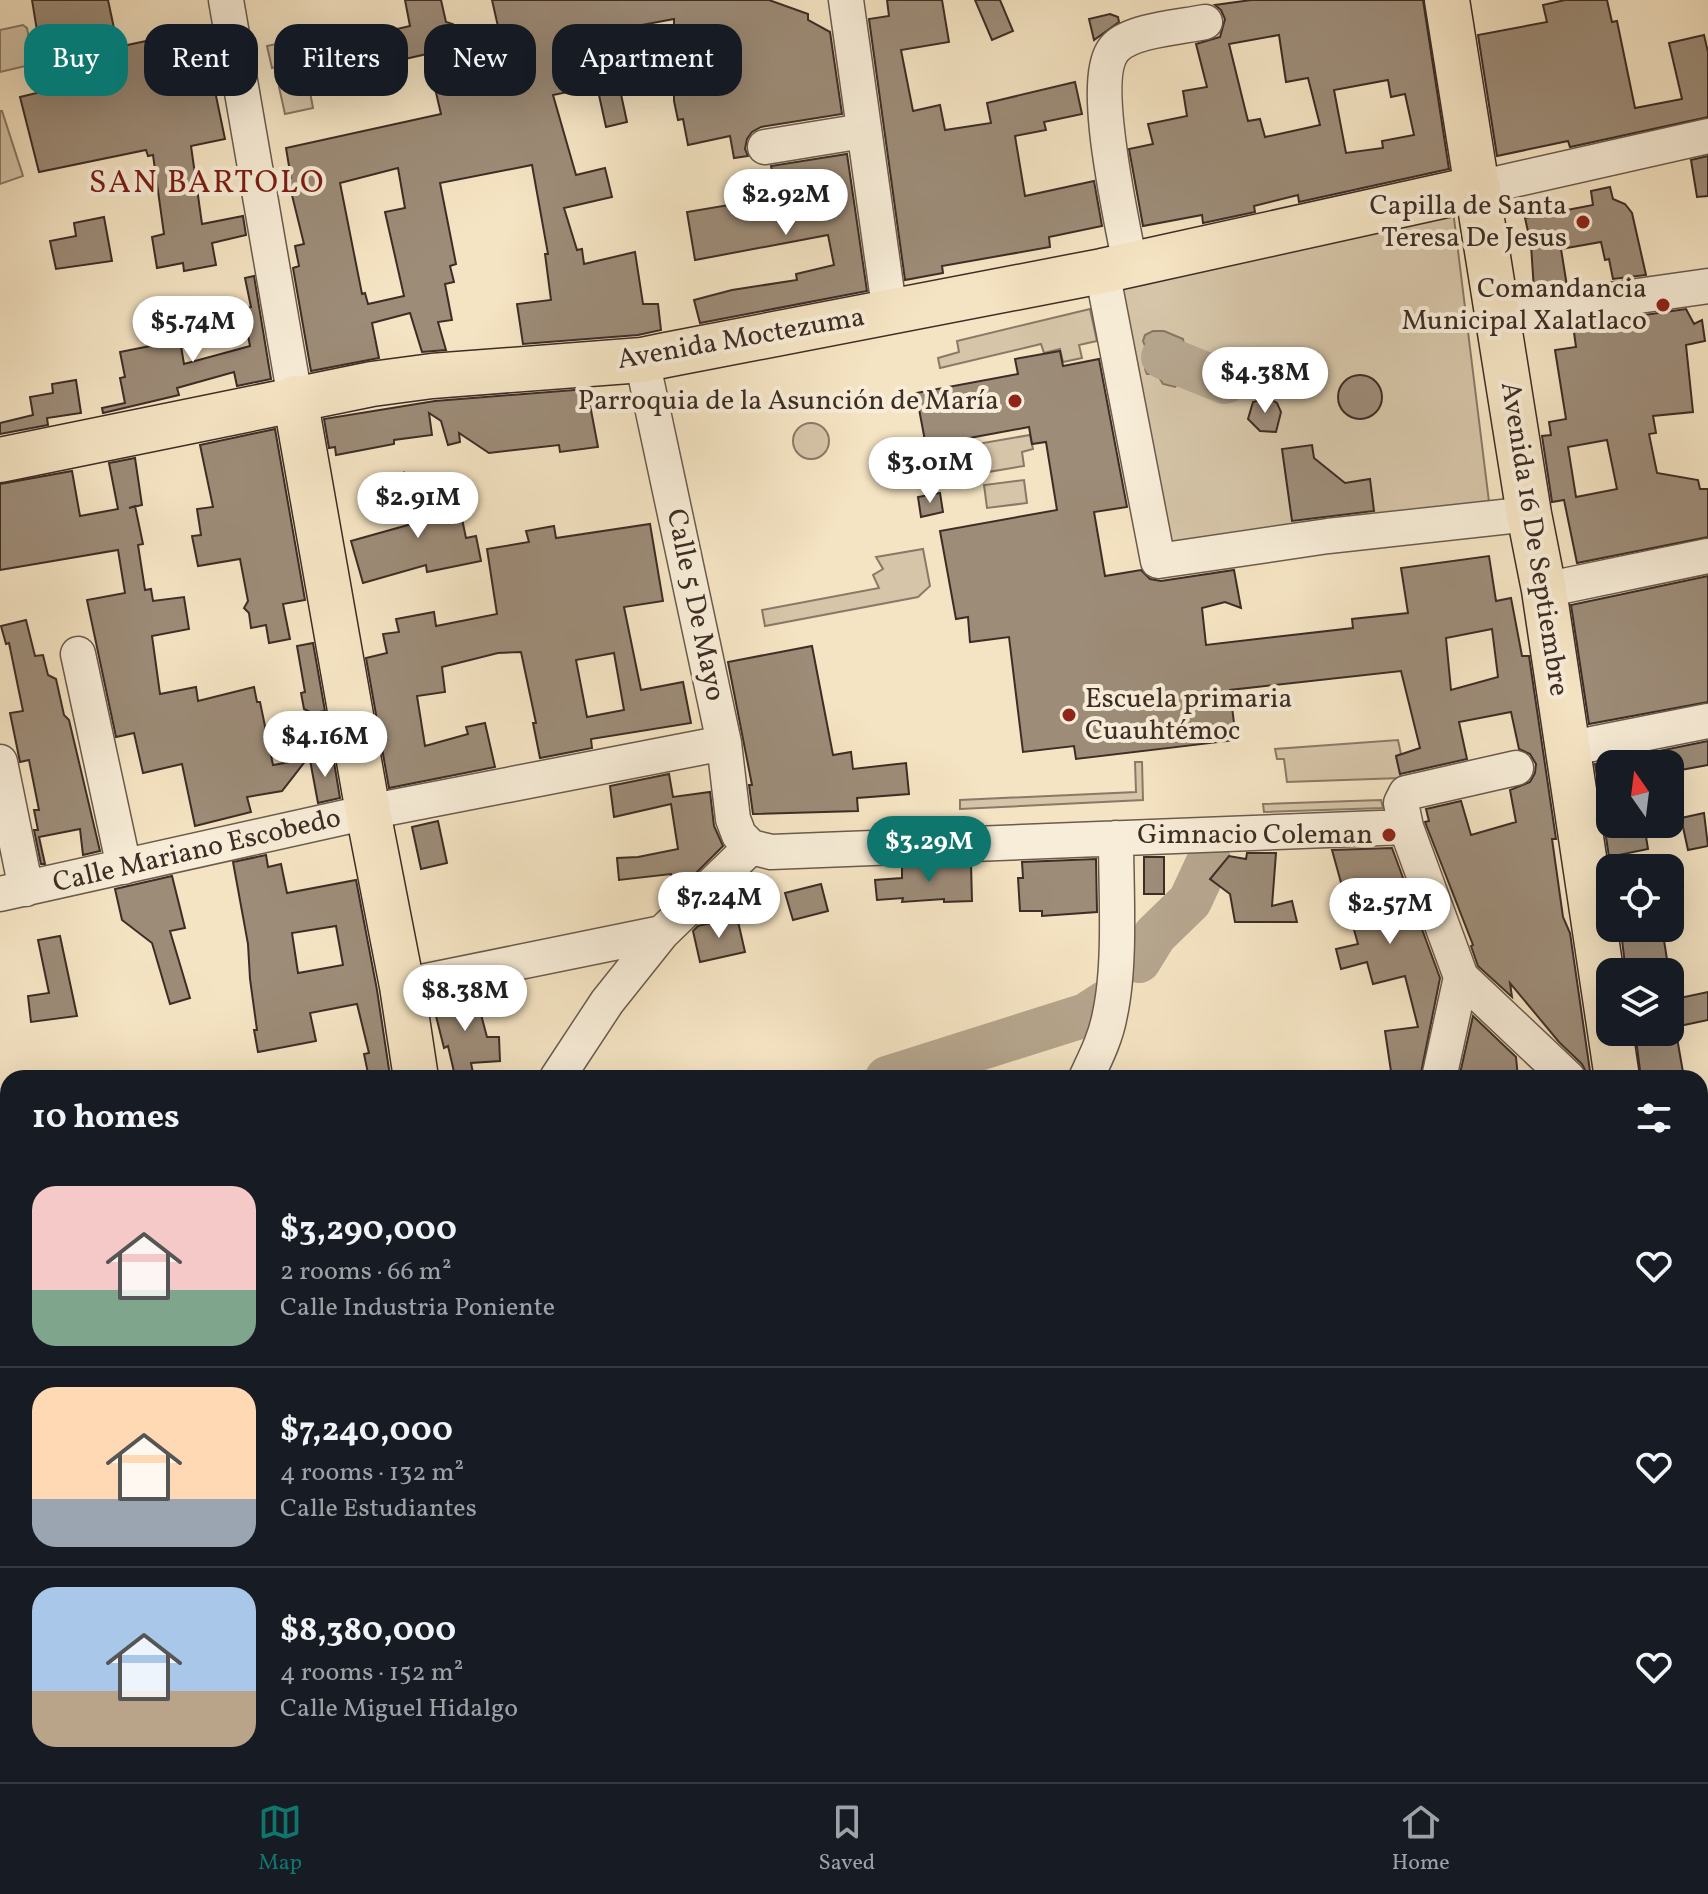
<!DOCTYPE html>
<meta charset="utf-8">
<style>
body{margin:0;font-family:Vollkorn,serif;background:#242831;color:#f1f3f6;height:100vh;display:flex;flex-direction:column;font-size:30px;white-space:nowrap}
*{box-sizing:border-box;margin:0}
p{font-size:26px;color:#9ea1a6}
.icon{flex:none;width:44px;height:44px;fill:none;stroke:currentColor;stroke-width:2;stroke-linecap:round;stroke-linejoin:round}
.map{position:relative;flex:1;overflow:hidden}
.details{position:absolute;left:0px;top:1070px;width:1708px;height:712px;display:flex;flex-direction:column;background:#171b24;border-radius:24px 24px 0 0;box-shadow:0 8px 32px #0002}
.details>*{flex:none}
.guide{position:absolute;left:24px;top:24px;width:800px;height:72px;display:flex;gap:16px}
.needle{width:52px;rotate:346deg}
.buttons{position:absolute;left:1596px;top:750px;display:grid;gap:16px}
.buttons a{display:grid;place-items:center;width:88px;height:88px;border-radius:16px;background:#171b24;box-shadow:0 8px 32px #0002;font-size:40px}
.price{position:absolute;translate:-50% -68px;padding:0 18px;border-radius:28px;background:#fff;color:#222;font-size:26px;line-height:52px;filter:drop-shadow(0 2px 4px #0008)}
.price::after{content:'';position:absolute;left:50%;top:48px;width:24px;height:18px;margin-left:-12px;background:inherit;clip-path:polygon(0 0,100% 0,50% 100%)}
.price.selected{background:#0f766e;color:#fff}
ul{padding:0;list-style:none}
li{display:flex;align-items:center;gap:24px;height:200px;padding:0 32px}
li+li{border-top:2px solid #363941}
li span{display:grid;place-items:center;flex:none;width:224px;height:160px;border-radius:24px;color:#555}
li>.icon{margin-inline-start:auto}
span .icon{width:96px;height:96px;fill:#fffc;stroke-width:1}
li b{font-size:34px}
h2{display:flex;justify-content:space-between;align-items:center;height:96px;padding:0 32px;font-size:34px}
.pill{padding:0 28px;border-radius:24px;background:#171b24;box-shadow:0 8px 32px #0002;font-size:28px;line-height:72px}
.pill.selected{background:#0f766e;color:#fff}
.menu{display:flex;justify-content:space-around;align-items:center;height:112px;border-top:2px solid #363941;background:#171b24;font-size:22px;color:#9ea1a6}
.menu a{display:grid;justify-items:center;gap:4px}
.menu .selected{color:#0f766e}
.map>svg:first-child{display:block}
.green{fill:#d6c5a8;stroke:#8a7967;stroke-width:2}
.water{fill:#b6a68e;stroke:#867664;stroke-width:2}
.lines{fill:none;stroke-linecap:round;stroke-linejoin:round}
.river{stroke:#b6a68e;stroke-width:44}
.building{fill:#9d8c78;stroke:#3d2d26;stroke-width:2;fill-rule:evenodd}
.minor-casing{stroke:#6b5b4d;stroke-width:37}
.major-casing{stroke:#3d2d26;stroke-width:47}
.minor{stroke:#f8edd8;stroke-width:34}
.major{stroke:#f5e4c3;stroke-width:44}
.poi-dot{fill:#8f2418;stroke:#f8edd8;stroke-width:3}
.labels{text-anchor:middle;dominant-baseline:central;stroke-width:8;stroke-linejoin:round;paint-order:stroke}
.poi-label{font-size:28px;fill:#3d2d26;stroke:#f8edd8;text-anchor:end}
.street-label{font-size:28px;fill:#3d2d26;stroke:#f8edd8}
.quarter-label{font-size:32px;letter-spacing:2px;fill:#7a1f14;stroke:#f8edd8}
</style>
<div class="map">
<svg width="1708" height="1782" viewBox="0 0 1708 1782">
<rect width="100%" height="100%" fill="#f5e4c3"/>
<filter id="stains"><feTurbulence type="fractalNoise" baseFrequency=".0025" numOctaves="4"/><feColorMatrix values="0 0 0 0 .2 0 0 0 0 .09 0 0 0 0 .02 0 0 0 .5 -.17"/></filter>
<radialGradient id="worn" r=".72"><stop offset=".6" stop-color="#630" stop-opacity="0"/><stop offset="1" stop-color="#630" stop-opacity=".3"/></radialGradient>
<path class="green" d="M 23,25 L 27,28 L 34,64 L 0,72 L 0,30 Z
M 329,33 L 334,54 L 272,68 L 267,46 Z
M 308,81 L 313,108 L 285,114 L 279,87 Z
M 0,111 L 2,111 L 23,176 L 0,184 Z
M 1452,202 L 1491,518 L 1166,552 L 1117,274 Z
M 1090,309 L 1097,341 L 1079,345 L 1082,358 L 1063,362 L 1060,349 L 1044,353 L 1041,344 L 940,368 L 938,358 L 959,352 L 957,341 Z
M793 441a18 18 0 1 1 36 0a18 18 0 1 1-36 0Z
M 1030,435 L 1033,449 L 1022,452 L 1024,466 L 988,472 L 983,443 Z
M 1024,480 L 1027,503 L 987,508 L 984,485 Z
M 923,549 L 930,586 L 918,597 L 765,626 L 762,610 L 879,588 L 873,575 L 883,569 L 876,557 Z
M 1398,740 L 1401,754 L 1396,756 L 1401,778 L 1287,782 L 1284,759 L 1277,759 L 1275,749 Z
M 1135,762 L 1142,762 L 1143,800 L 960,809 L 960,800 L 1136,792 Z
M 1381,800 L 1383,808 L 1264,812 L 1263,804 Z"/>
<path class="water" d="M 1153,331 L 1164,331 L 1183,339 L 1185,352 L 1182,356 L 1166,351 L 1160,363 L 1187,373 L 1175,387 L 1163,384 L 1157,374 L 1147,374 L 1145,369 L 1149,356 L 1143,341 L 1145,335 Z"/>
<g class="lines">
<path class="river" d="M 1163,357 L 1225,382
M 1139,961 L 1155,935 L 1190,901 L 1209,860
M 887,1078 L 1086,1015 L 1106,1002"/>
</g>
<path class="building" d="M 32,0 L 108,0 L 118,47 L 202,29 L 225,139 L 191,146 L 202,224 L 243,216 L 246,235 L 212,243 L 216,265 L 184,271 L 183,263 L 157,268 L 152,237 L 164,234 L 153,155 L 148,156 L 146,150 L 39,172 L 20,97 L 53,89 L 46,55 L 40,49 Z
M 405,0 L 441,0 L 446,22 L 453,24 L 458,34 L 463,54 L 502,44 L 492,0 L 769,0 L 808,14 L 808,20 L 830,32 L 842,114 L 761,127 L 752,132 L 747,139 L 745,149 L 748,156 L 734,158 L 730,136 L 688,145 L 683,119 L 678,120 L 674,101 L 674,19 L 615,30 L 622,61 L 614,62 L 627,122 L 606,127 L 597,86 L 553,95 L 576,175 L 605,168 L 612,197 L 564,208 L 577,250 L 582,249 L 584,264 L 635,252 L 643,304 L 658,304 L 661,330 L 638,335 L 523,344 L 517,304 L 551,300 L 545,254 L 548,254 L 532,165 L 440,183 L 456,264 L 450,266 L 454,282 L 445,284 L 452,320 L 438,322 L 446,350 L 422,352 L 410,313 L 372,323 L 379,358 L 311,371 L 293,268 L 299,266 L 295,246 L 304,244 L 288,179 L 291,178 L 286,148 L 441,114 L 427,54 L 374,66 L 367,36 L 410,26 ZM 398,168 L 405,208 L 385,212 L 404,296 L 368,304 L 365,293 L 362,294 L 340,183 Z
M 887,0 L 942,0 L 949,42 L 901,50 L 913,111 L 940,105 L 945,130 L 991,123 L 987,103 L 1075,82 L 1082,114 L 1044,122 L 1046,130 L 1015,136 L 1025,196 L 1094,181 L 1102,226 L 1049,237 L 1050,247 L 942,266 L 943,273 L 905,280 L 869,19 L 889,16 Z
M 975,0 L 1000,0 L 1013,31 L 992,40 Z
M 1251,0 L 1423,0 L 1449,169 L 1299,202 L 1298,195 L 1254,206 L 1255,212 L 1203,223 L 1202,215 L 1143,226 L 1129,149 L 1153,144 L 1148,124 L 1187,116 L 1183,91 L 1207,87 L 1196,44 L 1220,37 L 1225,19 L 1221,10 L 1215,5 ZM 1279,35 L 1286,82 L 1308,78 L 1320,125 L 1265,137 L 1260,119 L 1248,121 L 1229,44 ZM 1388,80 L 1391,97 L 1405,94 L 1414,135 L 1382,141 L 1383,148 L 1346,153 L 1334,90 Z
M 1565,0 L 1607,0 L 1612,22 L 1617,21 L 1635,108 L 1682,99 L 1669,43 L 1704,35 L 1708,52 L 1708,117 L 1570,147 L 1568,141 L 1497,156 L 1478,35 L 1547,22 L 1543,5 Z
M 1110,14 L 1118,17 L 1119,22 L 1094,40 L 1089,19 Z
M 847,154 L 867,291 L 700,323 L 694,300 L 732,290 L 797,280 L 796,274 L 834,265 L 828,235 L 695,260 L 687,212 L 747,202 L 746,195 L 776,191 L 771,166 Z
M 1708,156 L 1708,196 L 1697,197 L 1691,160 Z
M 1610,187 L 1613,199 L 1625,204 L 1632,213 L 1646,275 L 1613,279 L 1609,259 L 1605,260 L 1601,242 L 1561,249 L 1567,286 L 1534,290 L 1531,245 L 1525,218 L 1593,205 L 1591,191 Z
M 104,217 L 112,261 L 56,269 L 50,241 L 76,236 L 74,223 Z
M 254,276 L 271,379 L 237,386 L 234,372 L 177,388 L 179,395 L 103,413 L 102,408 L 125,403 L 120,378 L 125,377 L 120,352 L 180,340 L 184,364 L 250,346 L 243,309 L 251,307 L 245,278 Z
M 1686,309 L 1694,324 L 1702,320 L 1705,341 L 1686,345 L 1693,412 L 1653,416 L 1656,433 L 1649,434 L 1657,473 L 1698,480 L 1700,489 L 1708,489 L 1708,537 L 1577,563 L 1564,500 L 1552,502 L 1542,436 L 1551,435 L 1549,422 L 1566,419 L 1555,350 L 1576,347 L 1573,325 ZM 1607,440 L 1617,489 L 1576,497 L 1568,447 Z
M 1060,351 L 1063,366 L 1099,359 L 1127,507 L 1094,512 L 1105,576 L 1141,570 L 1150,579 L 1161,581 L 1234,570 L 1241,608 L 1225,602 L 1202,608 L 1206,645 L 1353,628 L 1352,619 L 1408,613 L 1401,568 L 1489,556 L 1496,601 L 1511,598 L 1522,656 L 1529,656 L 1556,839 L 1552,839 L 1563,917 L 1570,933 L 1591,1078 L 1589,1078 L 1582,1064 L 1559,1042 L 1510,983 L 1512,997 L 1478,966 L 1471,946 L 1473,945 L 1425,822 L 1429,821 L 1426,809 L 1461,801 L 1471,835 L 1516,822 L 1510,790 L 1530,782 L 1535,773 L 1536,764 L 1530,754 L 1519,749 L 1511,712 L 1459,722 L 1467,759 L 1400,774 L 1396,756 L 1420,748 L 1401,671 L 1230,690 L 1236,740 L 1076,759 L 1074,746 L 1023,752 L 1009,637 L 970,642 L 968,617 L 956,619 L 940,531 L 1057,510 L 1046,442 L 1032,444 L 1029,427 L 926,446 L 916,393 L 1018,374 L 1015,359 ZM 1492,629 L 1498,677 L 1451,690 L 1446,638 Z
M1338 397a22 22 0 1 1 44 0a22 22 0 1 1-44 0Z
M 76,380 L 81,413 L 47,418 L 48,425 L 0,434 L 0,423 L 33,415 L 30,397 L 53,393 L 52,384 Z
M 587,389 L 598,447 L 560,452 L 559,445 L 489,453 L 459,433 L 460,442 L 448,445 L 441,421 L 429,413 L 432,435 L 394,440 L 394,444 L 336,455 L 335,447 L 329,448 L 324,419 L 435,401 Z
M 1268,398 L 1277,403 L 1281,412 L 1276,432 L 1260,431 L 1248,419 L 1253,402 Z
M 275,429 L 305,600 L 283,604 L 290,639 L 269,643 L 266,625 L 251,628 L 249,613 L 244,608 L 248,601 L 240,559 L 198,566 L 192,536 L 201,535 L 197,509 L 213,507 L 200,445 Z
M 1312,445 L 1314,458 L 1345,483 L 1370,479 L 1374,511 L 1292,521 L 1282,449 Z
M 135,458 L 142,505 L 129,508 L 135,506 L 143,544 L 138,545 L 145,590 L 151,589 L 153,601 L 184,597 L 189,629 L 152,636 L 160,694 L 196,687 L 198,701 L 254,687 L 257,702 L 260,702 L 273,765 L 307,759 L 282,791 L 247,797 L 251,812 L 195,826 L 182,764 L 143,773 L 134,733 L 116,737 L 87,600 L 125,593 L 118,550 L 0,570 L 0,484 L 72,471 L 80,516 L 118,509 L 109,463 Z
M 405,473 L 460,509 L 466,538 L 476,536 L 481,561 L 427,572 L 426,565 L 363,583 L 351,541 L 415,523 Z
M 940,493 L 943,512 L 921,517 L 918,497 Z
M 650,524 L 663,601 L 624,607 L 641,690 L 683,682 L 691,723 L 591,739 L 592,748 L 540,758 L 533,723 L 536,723 L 521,652 L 498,653 L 442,667 L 445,692 L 417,696 L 425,746 L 468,734 L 466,727 L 485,723 L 495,767 L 389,788 L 366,658 L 387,653 L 383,634 L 399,632 L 396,619 L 434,612 L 436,626 L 497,614 L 487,549 L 529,542 L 526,531 L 554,526 L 556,538 ZM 614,653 L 624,710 L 587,717 L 576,660 Z
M 1708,576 L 1708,702 L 1589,724 L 1571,605 Z
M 26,620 L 35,656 L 43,655 L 48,675 L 56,679 L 64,715 L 69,720 L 100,851 L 83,855 L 80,829 L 39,837 L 45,864 L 41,864 L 34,830 L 38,830 L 34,810 L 39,810 L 29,760 L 20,762 L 10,713 L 23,711 L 9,643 L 6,644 L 1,626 Z
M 313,643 L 325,711 L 312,713 L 304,709 L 301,693 L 305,692 L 297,646 Z
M 812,646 L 833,755 L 851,752 L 853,769 L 906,763 L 909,794 L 857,798 L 858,811 L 753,814 L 749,785 L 752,785 L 728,662 Z
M 1708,741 L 1708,765 L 1670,772 L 1670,764 L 1610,764 L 1610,824 L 1644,824 L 1648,849 L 1609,857 L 1595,764 Z
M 333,756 L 340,798 L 318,803 L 310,760 Z
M 669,774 L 673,797 L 710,792 L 714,826 L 723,846 L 688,881 L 673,884 L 671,874 L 619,880 L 617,858 L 638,857 L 678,849 L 671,804 L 614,817 L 610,786 Z
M 1704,813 L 1708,846 L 1688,850 L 1681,818 Z
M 438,821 L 447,863 L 421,869 L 412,827 Z
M 1392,848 L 1440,978 L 1420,1078 L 1392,1078 L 1385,1031 L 1418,1027 L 1405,976 L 1373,984 L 1367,962 L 1341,969 L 1336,949 L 1358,944 L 1332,850 Z
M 1247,853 L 1276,853 L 1272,906 L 1292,901 L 1297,922 L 1235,922 L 1230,894 L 1210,879 L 1229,856 L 1246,859 Z
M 266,855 L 268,867 L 281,864 L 287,893 L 356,880 L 377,990 L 390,1076 L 369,1078 L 364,1054 L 369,1053 L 357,1004 L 310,1013 L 316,1041 L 258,1052 L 254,1030 L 257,1030 L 250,979 L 248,944 L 233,862 ZM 336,926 L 343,965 L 298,973 L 292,933 Z
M 1144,857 L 1164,857 L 1164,894 L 1144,894 Z
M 1096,859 L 1097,912 L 1042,916 L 1042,911 L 1020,911 L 1018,878 L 1023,878 L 1022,862 Z
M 971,864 L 972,901 L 944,902 L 944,899 L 902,902 L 903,898 L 877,900 L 875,880 L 902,878 L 902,867 Z
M 172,876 L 185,928 L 170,931 L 190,998 L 170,1004 L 152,943 L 122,920 L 115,889 Z
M 821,884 L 828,911 L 793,920 L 785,893 Z
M 737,917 L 745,952 L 700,962 L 693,931 L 698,926 Z
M 1663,934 L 1669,972 L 1626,972 L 1622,940 Z
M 60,936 L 77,1016 L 31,1022 L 28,996 L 49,993 L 38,940 Z
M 475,992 L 487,1037 L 499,1037 L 500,1061 L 471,1063 L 473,1073 L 455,1076 L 448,1046 L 444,1048 L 432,1000 Z
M 1708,992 L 1708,1020 L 1670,1028 L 1670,1000 Z
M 1473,1016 L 1516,1057 L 1518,1078 L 1459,1078 Z
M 1635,1032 L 1676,1032 L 1684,1078 L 1641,1078 Z"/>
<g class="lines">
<defs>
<path id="minor" d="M 226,0 L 295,398
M 846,0 L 890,314
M 765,147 L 863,131
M 1478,188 L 1708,136
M 1130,265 C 1123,224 1087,75 1116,47 C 1133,30 1181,27 1205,22
M 1102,271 L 1158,561 L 1328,536 L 1529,514
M 1497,316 L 1708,286
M 642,360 L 724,743 L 733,819 L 739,835 L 751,847
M 1544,590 L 1708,556
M 78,654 L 124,867
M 1567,749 L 1708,721
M 0,762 L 26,889
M 1516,768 L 1406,793 L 1401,803 L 1406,827 L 1461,977 L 1568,1078
M 751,847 L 771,852 L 1406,827
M 0,894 L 368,812 L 724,743
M 402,986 L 662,933
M 557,1078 L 607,1002 L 662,933 L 751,847
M 1086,1078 C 1096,1057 1106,1037 1110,1014 C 1121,963 1116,891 1116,838
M 1439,1078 L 1461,977
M 1700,1127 L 1708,1126
M 0,1301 L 8,1299
M 1700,1447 L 1708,1445
M 0,1663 L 8,1687
M 0,1727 L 8,1724
M 1121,1774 L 1122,1782
M 43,1782 L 47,1774"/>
<path id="major" d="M 1447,0 L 1529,514 L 1544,590 L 1617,1078
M 295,398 L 368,812 L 402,986 L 416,1078
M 0,460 L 372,384 L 432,376 L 642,360 L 666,355 L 1102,271 L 1478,188
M 1700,1605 L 1708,1657
M 527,1774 L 529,1782"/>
</defs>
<use href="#minor" class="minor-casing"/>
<use href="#major" class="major-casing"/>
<use href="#minor" class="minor"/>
<use href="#major" class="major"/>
</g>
<g class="poi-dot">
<circle cx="1583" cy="222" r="8"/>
<circle cx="1663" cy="305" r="8"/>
<circle cx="1015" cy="401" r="8"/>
<circle cx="1069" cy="715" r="8"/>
<circle cx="1389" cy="835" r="8"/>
</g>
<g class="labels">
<g class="poi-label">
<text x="1567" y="206">Capilla de Santa<tspan x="1567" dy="32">Teresa De Jesus</tspan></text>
<text x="1647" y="289">Comandancia<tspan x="1647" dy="32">Municipal Xalatlaco</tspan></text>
<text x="999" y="401">Parroquia de la Asunción de María</text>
<text x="1085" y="699" text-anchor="start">Escuela primaria<tspan x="1085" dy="32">Cuauhtémoc</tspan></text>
<text x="1373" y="835">Gimnacio Coleman</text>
</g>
<g class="street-label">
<text transform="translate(741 339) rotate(-10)">Avenida Moctezuma</text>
<text transform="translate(1534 539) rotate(81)">Avenida 16 De Septiembre</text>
<text transform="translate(695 605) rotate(78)">Calle 5 De Mayo</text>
<text transform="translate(197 851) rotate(-13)">Calle Mariano Escobedo</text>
</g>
<g class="quarter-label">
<text x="207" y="184">SAN BARTOLO</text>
</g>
</g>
<rect width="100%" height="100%" filter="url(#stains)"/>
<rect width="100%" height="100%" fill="url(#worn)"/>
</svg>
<div class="buttons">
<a><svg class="needle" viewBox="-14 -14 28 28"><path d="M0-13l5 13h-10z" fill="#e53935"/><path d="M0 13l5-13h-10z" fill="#9ea1a6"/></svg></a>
<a><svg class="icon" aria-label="locate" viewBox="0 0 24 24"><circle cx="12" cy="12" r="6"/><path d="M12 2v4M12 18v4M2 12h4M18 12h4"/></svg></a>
<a><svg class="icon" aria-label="layers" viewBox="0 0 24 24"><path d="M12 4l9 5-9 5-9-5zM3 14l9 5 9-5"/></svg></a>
</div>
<b class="price" style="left:786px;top:237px">$2.92M</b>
<b class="price" style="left:193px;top:364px">$5.74M</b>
<b class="price" style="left:1265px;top:415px">$4.38M</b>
<b class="price" style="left:930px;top:505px">$3.01M</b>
<b class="price" style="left:418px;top:540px">$2.91M</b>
<b class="price" style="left:325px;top:779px">$4.16M</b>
<b class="price selected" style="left:929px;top:884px">$3.29M</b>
<b class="price" style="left:719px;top:940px">$7.24M</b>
<b class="price" style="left:1390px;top:946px">$2.57M</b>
<b class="price" style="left:465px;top:1033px">$8.38M</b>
<div class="guide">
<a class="pill selected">Buy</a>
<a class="pill">Rent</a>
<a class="pill">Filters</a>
<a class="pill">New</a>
<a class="pill">Apartment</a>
</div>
<section class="details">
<h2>10 homes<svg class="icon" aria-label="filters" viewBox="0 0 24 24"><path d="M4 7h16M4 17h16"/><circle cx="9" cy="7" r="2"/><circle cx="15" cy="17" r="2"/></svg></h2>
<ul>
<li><span style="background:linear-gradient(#f6c9c9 65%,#7fa58c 0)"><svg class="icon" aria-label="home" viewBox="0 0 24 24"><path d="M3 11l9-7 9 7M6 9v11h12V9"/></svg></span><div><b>$3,290,000</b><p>2 rooms · 66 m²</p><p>Calle Industria Poniente</p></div><svg class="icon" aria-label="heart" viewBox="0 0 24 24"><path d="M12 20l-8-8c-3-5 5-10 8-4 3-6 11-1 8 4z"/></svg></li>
<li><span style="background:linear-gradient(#ffd9b3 70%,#9aa5b1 0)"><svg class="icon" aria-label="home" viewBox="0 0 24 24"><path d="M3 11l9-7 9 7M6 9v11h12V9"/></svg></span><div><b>$7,240,000</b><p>4 rooms · 132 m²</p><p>Calle Estudiantes</p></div><svg class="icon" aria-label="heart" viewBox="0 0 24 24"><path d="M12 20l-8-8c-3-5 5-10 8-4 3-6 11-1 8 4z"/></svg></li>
<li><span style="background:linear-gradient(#a9c7e8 65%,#b9a48a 0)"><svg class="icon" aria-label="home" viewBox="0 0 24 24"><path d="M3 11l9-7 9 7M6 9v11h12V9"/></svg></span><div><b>$8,380,000</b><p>4 rooms · 152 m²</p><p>Calle Miguel Hidalgo</p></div><svg class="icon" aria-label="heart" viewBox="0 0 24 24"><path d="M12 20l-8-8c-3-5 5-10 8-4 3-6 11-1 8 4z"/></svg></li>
</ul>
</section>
</div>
<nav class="menu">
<a class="selected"><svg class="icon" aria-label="map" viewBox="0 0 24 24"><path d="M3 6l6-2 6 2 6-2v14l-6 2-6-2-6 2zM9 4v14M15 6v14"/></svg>Map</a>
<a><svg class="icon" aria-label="saved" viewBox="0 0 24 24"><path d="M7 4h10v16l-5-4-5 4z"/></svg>Saved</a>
<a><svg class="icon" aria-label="home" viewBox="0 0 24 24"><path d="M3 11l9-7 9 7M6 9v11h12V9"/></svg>Home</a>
</nav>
